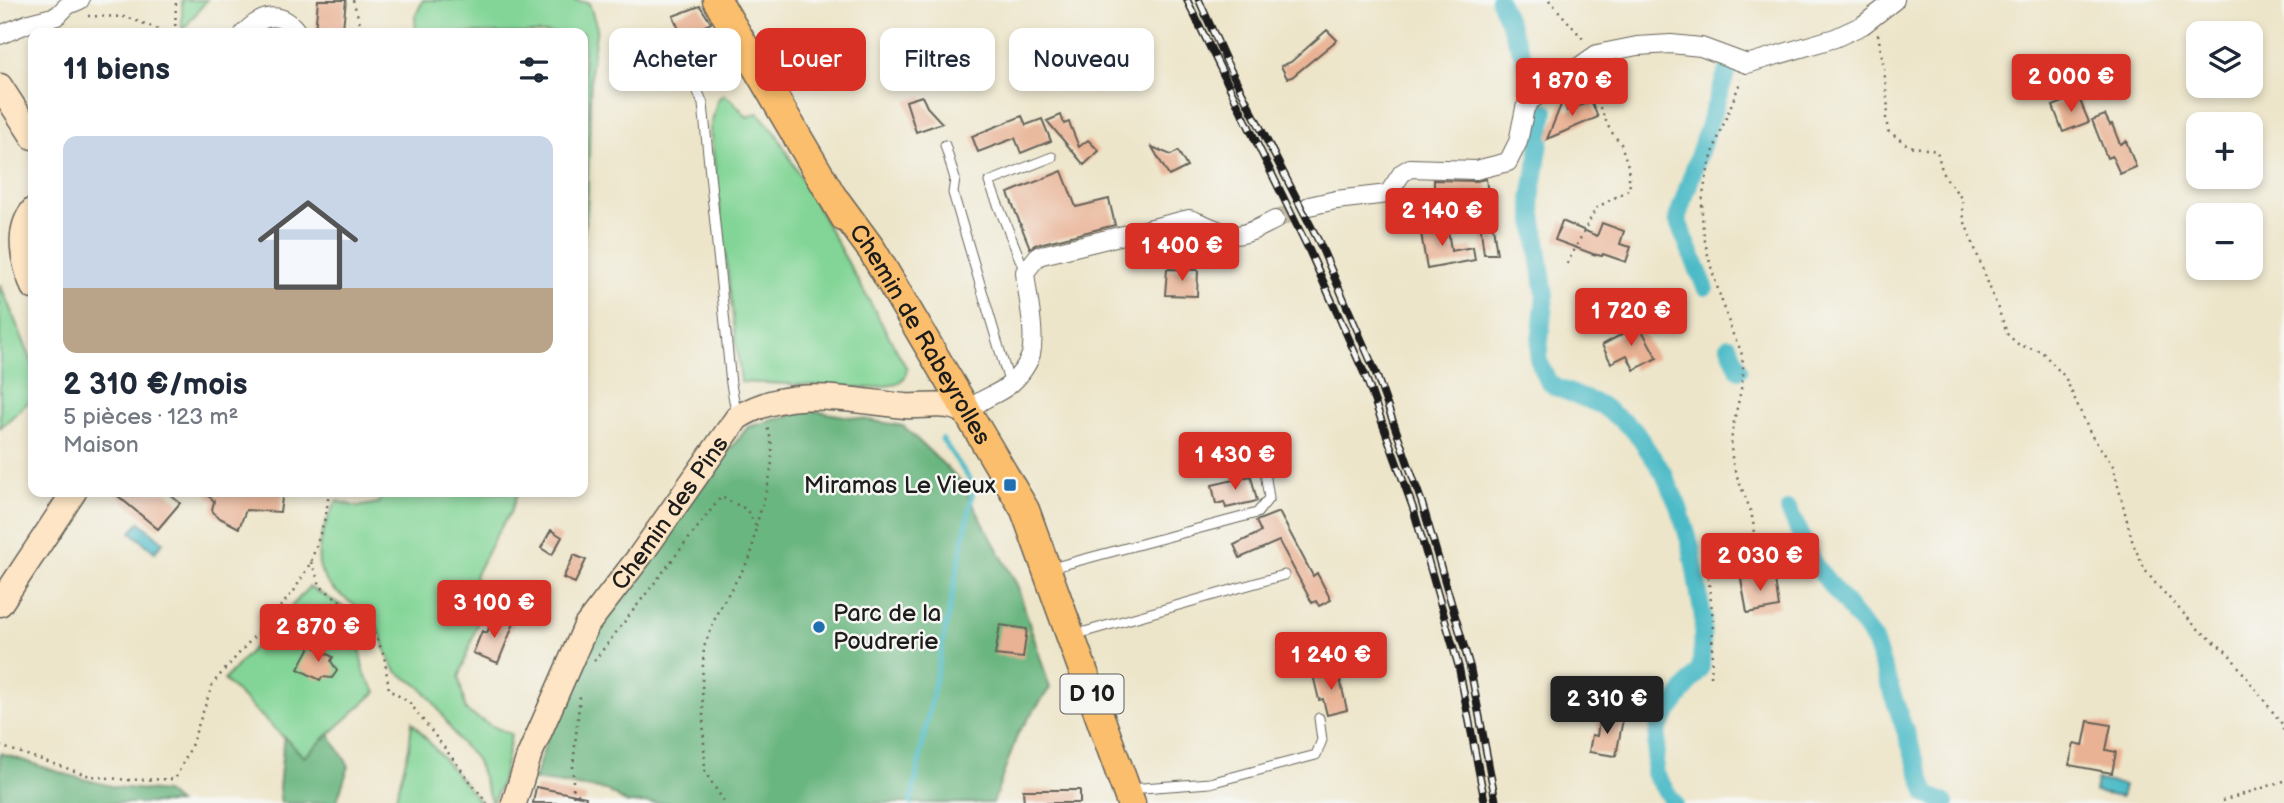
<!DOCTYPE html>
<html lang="fr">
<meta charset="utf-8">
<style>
body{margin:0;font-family:"Balsamiq Sans",sans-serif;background:#f6f6f7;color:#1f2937;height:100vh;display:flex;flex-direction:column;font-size:26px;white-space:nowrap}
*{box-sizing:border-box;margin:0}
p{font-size:23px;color:#747a83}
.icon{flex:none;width:38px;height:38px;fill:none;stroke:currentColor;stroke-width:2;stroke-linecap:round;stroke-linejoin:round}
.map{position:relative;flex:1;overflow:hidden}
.panel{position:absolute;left:28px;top:28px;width:560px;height:469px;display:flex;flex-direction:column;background:#fff;border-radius:14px;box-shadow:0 4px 10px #0003}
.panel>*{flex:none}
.banner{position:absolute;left:609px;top:28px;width:665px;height:63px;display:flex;gap:14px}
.controls{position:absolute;left:2186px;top:21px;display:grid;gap:14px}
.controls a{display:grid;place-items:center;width:77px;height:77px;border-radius:14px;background:#fff;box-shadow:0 4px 10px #0003;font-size:35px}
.price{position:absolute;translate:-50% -60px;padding:0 16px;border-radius:7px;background:#d93025;color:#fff;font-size:23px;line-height:46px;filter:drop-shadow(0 2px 4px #0008)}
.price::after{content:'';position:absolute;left:50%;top:42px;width:21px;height:16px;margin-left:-10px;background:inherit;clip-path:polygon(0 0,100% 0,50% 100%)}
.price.selected{background:#222;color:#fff}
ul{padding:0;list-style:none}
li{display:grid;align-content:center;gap:14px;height:371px;padding:0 35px}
li span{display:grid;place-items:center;height:217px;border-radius:14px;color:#555}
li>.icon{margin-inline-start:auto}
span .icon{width:126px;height:126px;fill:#fffc;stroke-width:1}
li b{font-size:30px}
h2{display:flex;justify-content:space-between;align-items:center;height:84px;padding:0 35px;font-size:30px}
.pill{padding:0 24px;border-radius:14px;background:#fff;box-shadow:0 4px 10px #0003;font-size:24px;line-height:63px}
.pill.selected{background:#d93025;color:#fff}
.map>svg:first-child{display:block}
.green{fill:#83d597;stroke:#50785a;stroke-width:2}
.forest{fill:#6ab680;stroke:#43694e;stroke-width:2}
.water{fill:#4dbbc7;stroke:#346c72;stroke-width:2}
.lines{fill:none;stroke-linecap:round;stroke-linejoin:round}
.stream{stroke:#4dbbc7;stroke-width:5}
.canal{stroke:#4dbbc7;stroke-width:18}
.building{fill:#e9b294}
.street-tunnel{stroke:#c3bda6;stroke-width:18;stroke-dasharray:18 9;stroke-linecap:butt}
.lane-casing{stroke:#656259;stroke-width:11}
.street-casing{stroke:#656259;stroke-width:20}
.secondary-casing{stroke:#656259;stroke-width:27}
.primary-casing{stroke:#656259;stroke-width:31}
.path{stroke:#656259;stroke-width:2.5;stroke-dasharray:2 5;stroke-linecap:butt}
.lane{stroke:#fff;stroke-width:9}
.street{stroke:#fff;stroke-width:18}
.secondary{stroke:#fde5c5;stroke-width:24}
.primary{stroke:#fabe6d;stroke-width:28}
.rail-casing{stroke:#1c1c1c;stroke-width:8}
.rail{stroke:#f6f6f2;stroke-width:5;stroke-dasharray:16;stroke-linecap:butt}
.poi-dot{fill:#1f6fb2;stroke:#f6f6f2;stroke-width:2.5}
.labels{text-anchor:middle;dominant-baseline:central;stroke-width:5;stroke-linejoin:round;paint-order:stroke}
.shield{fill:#f6f6f2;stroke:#5d5d5c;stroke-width:2}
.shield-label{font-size:23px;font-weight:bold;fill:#1c1c1c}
.street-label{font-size:24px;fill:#1c1c1c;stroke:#f6f6f2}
.poi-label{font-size:24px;fill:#1c1c1c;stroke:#f6f6f2;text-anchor:end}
</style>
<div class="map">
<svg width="2284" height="803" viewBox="0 0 2284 803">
<rect width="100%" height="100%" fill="#f6f6f2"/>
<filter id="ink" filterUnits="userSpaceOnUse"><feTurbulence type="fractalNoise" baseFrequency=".0143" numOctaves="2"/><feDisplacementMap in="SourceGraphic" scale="14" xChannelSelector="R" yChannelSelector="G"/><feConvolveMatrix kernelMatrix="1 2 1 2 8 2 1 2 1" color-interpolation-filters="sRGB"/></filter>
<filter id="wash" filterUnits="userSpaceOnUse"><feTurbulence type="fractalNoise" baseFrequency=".00686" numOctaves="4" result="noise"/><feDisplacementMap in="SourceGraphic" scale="28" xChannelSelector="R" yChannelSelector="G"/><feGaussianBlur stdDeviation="1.57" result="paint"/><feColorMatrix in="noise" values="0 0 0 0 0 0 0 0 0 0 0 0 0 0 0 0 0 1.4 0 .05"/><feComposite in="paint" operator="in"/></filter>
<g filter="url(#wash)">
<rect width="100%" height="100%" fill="#ede5c9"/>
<path class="green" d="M 182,0 L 207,0 L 182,31 Z
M 423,0 L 573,0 L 589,3 L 597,28 L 591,66 L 587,210 L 583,239 L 583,33 L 416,33 L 415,17 Z
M 723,94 L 733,101 L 747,117 L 758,113 L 776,133 L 907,369 L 905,377 L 897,384 L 873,388 L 741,382 L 710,129 L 717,101 Z
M 0,284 L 33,364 L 33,398 L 0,428 Z
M 384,492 L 518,492 L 511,511 L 495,537 L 475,576 L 482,610 L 459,678 L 466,711 L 492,726 L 511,734 C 507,757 504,782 492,803 C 486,789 482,771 475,758 C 470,751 462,746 457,738 C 446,722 437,704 423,690 C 415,680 402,679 394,668 C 384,654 384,633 372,619 C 354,600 328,595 320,568 C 314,549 327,517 337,501 L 357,507 L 378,503 Z
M 309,587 C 332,600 357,611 369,637 L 360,646 L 363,671 L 376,692 L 304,757 L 224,680 L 255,646 L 266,646 C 272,641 278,634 273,626 Z
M 412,722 L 481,803 L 392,803 L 396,797 L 409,748 Z"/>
<path class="forest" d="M 809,410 L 903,426 L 959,479 L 1017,585 L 1050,688 L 1018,733 L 993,803 L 627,803 L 606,790 L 534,780 L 572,662 L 623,599 L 697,490 L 748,427 Z
M 329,734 L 349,766 L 336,803 L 281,803 L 279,788 L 284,737 L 304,757 Z
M 0,753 L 71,776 L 115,787 L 165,792 L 178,803 L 0,803 Z"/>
<path class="water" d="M 140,522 L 163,542 L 155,552 L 131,532 Z
M 2097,780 L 2124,785 L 2121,797 L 2095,792 Z"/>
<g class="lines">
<path class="stream" d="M 911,803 L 974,486 L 942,439"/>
<path class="canal" d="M 1499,0 L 1535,84
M 1545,111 L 1531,200 L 1545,295 L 1538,359 L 1548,381 L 1555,387 L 1601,405 L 1634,430 L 1664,474 L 1679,508 L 1691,547 L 1703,618 L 1701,667 L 1658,727 L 1654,773 L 1674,803
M 1705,287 L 1677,219 L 1728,68
M 1729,346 L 1739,370
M 1789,510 L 1814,564 L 1873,638 L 1927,794 L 1945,803"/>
</g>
<g id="blocks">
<path class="building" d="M 318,0 L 346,0 L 343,28 L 328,27 L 327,33 L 315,32 Z
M 700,6 L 711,23 L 701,28 L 710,46 L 690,53 L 673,16 Z
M 1327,30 L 1337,40 L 1292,77 L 1287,78 L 1281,66 L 1291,62 Z
M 922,96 L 927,107 L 942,123 L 916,132 L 906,101 Z
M 2078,96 L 2089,122 L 2063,132 L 2053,106 Z
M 1563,100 L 1567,111 L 1591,101 L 1598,117 L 1547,139 Z
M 1061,115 L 1064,124 L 1069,122 L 1079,147 L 1088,140 L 1099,151 L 1084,165 L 1047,121 Z
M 2105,115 L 2110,125 L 2112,124 L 2120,144 L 2126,141 L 2136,167 L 2120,174 L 2112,156 L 2107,158 L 2092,120 Z
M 1022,116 L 1026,125 L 1042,119 L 1051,141 L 1021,153 L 1015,138 L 978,152 L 972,136 Z
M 1152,147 L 1171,155 L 1178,151 L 1187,167 L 1169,176 Z
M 1062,171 L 1076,207 L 1109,199 L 1115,225 L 1035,245 L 1030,248 L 1008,193 Z
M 1486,179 L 1497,254 L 1484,254 L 1477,198 L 1465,199 L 1465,195 L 1434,195 L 1434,180 L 1476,181 Z
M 1562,221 L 1597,236 L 1602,223 L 1624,231 L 1620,244 L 1631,247 L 1626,262 L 1603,254 L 1602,256 L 1593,254 L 1555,240 Z
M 1447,223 L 1451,251 L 1473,247 L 1475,260 L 1427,269 L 1420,227 Z
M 1167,269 L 1198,270 L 1197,296 L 1165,295 Z
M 1639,325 L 1657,358 L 1634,370 L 1627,355 L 1611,363 L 1602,345 Z
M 1264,436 L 1275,460 L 1270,462 L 1262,459 L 1257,464 L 1251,448 L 1253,447 L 1251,442 Z
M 1251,476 L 1257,501 L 1226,508 L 1224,502 L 1216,504 L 1212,485 Z
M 113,492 L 167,492 L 180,503 L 158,529 Z
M 204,492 L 283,492 L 280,512 L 246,510 L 239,528 L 216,516 L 212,510 L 214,501 Z
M 1279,512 L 1313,576 L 1317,573 L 1331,600 L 1319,606 L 1316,601 L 1312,603 L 1279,541 L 1240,558 L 1234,545 L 1261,532 L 1256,521 Z
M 551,530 L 562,537 L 552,555 L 541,548 Z
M 574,555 L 586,560 L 575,583 L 563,578 Z
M 1774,573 L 1779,607 L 1747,613 L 1741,579 Z
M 494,615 L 514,623 L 498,663 L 473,653 L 482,631 L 487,633 Z
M 1000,625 L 1027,629 L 1023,658 L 995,655 Z
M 311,645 L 333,657 L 331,661 L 337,671 L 332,678 L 322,677 L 320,680 L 298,669 Z
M 1338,670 L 1347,710 L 1327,715 L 1323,699 L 1319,700 L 1313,675 Z
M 1600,715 L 1623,719 L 1616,756 L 1589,752 L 1592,735 L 1597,736 Z
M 2088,721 L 2111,725 L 2106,750 L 2116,752 L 2112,773 L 2069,765 L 2074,744 L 2083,746 Z
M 536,787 L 586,797 L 585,803 L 533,803 Z
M 1023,790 L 1080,790 L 1080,803 L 1024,803 Z"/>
</g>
</g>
<g filter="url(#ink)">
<use href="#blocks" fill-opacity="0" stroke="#656259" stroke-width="2"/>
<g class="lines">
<path class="street-tunnel" d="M 1275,220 L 1309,206"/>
<defs>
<path id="lane" d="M 688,67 L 703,104 L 731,384 L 737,417
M 945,145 L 955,179 L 953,193 L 1010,385
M 1025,272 L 989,182 L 1052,157
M 1051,568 L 1257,513 L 1269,498 L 1264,466
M 1074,635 L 1284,575
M 1129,789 L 1210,783 L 1316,755 L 1322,740 L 1319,718"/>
<path id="street" d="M 244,33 C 261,15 282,9 298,33
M 0,35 L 29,23 L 57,16 L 68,5 L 80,0
M 1309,206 L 1336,200 L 1388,194 L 1402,173 L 1410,168 L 1476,170 L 1508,162 L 1518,142 L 1525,108 L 1530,101 L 1597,54 L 1637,46 L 1671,44 L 1701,47 L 1747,64 L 1835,38 L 1863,25 L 1895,0
M 961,406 L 969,412 C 979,398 996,396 1009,385 C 1018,378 1028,365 1031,354 C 1036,331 1027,295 1025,272 L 1038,256 L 1189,219 C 1200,222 1225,234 1232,235 C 1246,236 1262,226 1275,220"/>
<g id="secondary">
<path d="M 0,86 L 33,137"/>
<path d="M 33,210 C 15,232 24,264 33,287"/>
<path d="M 0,604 L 74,492"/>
<path id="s1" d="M 514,803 L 529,756 L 586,626 L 640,556 L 737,418 C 788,385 848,400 905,406 C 919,407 936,404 948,406 C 955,407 963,410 969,412"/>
</g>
<g id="primary">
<path d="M 717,0 L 845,218"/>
<path id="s2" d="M 836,201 L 872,250 L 1025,510 L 1131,803"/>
</g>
</defs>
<use href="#lane" class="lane-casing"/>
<use href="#street" class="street-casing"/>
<use href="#secondary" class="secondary-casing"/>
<use href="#primary" class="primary-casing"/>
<path class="path" d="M 353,0 L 363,33
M 1549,0 L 1585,41
M 88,16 L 126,17 L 169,33
M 175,33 L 176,0
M 1878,34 L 1884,68 L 1888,109 L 1886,118 L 1888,131 L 1909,146 L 1937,151 L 1943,174 L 1962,199 L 1964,220 L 2008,335 L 2019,345 L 2041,351 L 2065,377 L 2091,435 L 2113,466 L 2133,544 L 2145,570 L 2156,584 L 2197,628 L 2228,653 L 2282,724 L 2284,735
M 1567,264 L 1596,208 L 1630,189 L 1628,166 L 1621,144 L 1610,130 L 1588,81
M 756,526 C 765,493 780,460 767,427
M 311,562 L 321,587 L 369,622 L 384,655 L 389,690 L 409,702 L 487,803
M 594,661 L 721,497 L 746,509 L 756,526 L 751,556 L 718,611 L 704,647 L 702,682 L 705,772 L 725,803
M 1711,677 L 1713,620 L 1707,565 L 1714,560 L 1749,548 C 1765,520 1735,486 1732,457 C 1727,423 1748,389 1742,356 C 1741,348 1735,340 1732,332 C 1720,293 1701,248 1702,208 C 1704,164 1726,120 1741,80
M 0,746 L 90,776 L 128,780 L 175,779 L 190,749 L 213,683 L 294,591 L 311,562 L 326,515 L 329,492
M 573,788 L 585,803
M 2222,801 L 2284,781
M 573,803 L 573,766 L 580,695"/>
<use href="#lane" class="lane"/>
<use href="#street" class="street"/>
<use href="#secondary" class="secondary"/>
<use href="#primary" class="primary"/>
<defs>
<path id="rail" d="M 1187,0 L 1309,250 L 1365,375 L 1413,508 L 1459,668 L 1485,803
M 1199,0 L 1227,63 L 1319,242 L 1375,371 L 1422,503 L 1470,667 L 1496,803"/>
</defs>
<use href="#rail" class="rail-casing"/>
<use href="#rail" class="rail"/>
</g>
</g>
<g class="poi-dot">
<rect x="1003" y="478" width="14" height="14" rx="3.5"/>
<circle cx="819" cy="627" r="7"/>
</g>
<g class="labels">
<rect class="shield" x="1060.5" y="674.5" width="63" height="39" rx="5"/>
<g class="shield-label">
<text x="1092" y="694">D 10</text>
</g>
<g class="street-label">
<text stroke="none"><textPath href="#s2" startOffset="158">Chemin de Rabeyrolles</textPath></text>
<text stroke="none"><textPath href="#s1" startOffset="332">Chemin des Pins</textPath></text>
</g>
<g class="poi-label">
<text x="996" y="485">Miramas Le Vieux</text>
<text x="833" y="613" text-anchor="start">Parc de la<tspan x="833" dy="28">Poudrerie</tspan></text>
</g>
</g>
</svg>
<div class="controls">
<a><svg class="icon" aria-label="layers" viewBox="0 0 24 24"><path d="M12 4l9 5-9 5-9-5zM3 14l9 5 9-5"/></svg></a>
<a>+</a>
<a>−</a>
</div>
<b class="price" style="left:2071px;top:114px">2 000 €</b>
<b class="price" style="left:1572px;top:118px">1 870 €</b>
<b class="price" style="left:1442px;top:248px">2 140 €</b>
<b class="price" style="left:1182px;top:283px">1 400 €</b>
<b class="price" style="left:1631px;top:348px">1 720 €</b>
<b class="price" style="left:1235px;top:492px">1 430 €</b>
<b class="price" style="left:1760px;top:593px">2 030 €</b>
<b class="price" style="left:494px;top:640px">3 100 €</b>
<b class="price" style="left:318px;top:664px">2 870 €</b>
<b class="price" style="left:1331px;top:692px">1 240 €</b>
<b class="price selected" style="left:1607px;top:736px">2 310 €</b>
<div class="banner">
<a class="pill">Acheter</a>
<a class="pill selected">Louer</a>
<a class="pill">Filtres</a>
<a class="pill">Nouveau</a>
</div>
<section class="panel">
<h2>11 biens<svg class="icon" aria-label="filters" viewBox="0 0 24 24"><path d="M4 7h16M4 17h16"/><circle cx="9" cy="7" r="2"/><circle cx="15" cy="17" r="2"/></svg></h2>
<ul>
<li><span style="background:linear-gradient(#c9d6e8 70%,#b9a48a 0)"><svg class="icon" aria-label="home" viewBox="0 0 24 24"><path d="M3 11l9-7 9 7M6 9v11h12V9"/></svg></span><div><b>2 310 €/mois</b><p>5 pièces · 123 m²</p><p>Maison</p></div></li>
</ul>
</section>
</div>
